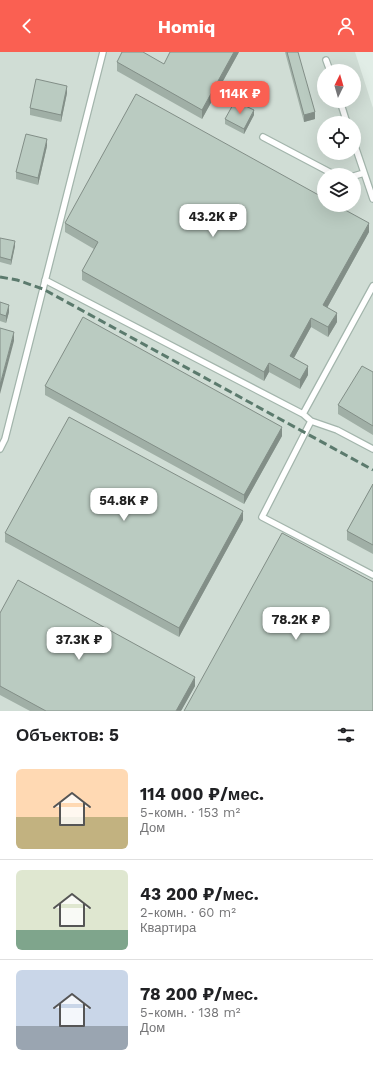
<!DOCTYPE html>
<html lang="ru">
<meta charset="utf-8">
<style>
body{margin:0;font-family:"Work Sans",sans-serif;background:#f6f6f6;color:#202124;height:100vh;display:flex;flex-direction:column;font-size:15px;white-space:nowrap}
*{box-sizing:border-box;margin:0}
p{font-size:13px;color:#757577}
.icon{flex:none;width:22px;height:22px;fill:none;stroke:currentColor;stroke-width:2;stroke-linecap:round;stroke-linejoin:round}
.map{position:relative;height:659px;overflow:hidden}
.details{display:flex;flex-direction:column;background:#fff;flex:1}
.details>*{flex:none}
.needle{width:26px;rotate:5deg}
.buttons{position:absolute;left:317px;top:12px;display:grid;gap:8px}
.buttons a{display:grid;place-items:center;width:44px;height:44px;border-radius:50%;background:#fff;box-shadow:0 4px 16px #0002;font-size:20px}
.price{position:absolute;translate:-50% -34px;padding:0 9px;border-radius:8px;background:#fff;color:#222;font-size:13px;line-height:26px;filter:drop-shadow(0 1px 2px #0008)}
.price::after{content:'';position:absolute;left:50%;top:24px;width:12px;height:9px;margin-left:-6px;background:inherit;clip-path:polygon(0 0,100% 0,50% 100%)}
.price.selected{background:#fa6052;color:#fff}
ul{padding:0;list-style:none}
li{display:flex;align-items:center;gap:12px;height:100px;padding:0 16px}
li+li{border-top:1px solid #e0e0e0}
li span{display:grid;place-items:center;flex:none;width:112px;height:80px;border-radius:6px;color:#555}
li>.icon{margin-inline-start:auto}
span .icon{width:48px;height:48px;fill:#fffc;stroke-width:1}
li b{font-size:17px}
h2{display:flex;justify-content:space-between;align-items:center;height:48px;padding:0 16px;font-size:17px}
header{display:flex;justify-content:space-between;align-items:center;height:52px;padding:0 16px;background:#fa6052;color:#fff;font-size:18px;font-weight:700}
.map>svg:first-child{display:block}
.built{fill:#d0ddd5;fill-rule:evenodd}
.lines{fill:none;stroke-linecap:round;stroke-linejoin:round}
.service-casing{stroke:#a3b5ac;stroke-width:8}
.service{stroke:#fff;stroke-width:5.5}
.rail{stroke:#5b7a6d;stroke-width:3;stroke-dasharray:8 4;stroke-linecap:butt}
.wall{fill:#a0afa6}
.shaded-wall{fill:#828e87}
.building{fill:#bacbc1;stroke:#828e87}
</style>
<header><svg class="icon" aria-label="back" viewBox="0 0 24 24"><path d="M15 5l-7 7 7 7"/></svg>Homiq<svg class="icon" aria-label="person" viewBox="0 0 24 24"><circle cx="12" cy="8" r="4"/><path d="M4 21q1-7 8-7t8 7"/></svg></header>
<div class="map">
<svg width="373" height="659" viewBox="0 0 373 659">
<rect width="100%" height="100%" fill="#e1ede6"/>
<path class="built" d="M 0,0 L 355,0 L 373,56 L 373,659 L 0,659 ZM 324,19 L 354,19 L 354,49 L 324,49 ZM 324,71 L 354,71 L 354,101 L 324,101 ZM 324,123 L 354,123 L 354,153 L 324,153 Z"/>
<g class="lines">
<defs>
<path id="service" d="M 326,8 L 330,19
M 340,49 L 347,71
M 263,85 L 335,123
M 354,91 L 373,147
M 354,124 L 364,121
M 45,228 L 303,362 L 311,369 L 262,465 L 373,523
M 303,362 L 373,234
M 311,369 L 337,378 L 373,397
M 0,397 L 5,387 L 103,0"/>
</defs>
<use href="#service" class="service-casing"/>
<use href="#service" class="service"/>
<path class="rail" d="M 0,225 L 17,228 L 43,237 L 373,418"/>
</g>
<path class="wall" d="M 239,0 L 202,67 L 117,19 L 117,10 L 164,12 Z
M 285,0 L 298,0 L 315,67 L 304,70 Z
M 67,41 L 61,70 L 30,63 L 30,56 Z
M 254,63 L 244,82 L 225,72 L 225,67 Z
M 47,94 L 38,133 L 16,127 L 16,120 Z
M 65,171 L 369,180 L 327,256 L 337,270 L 328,285 L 311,275 L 294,306 L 308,323 L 300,337 L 269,320 L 264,329 L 82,228 L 82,219 L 94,197 L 65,180 Z
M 0,186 L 15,194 L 11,213 L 0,210 Z
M 0,250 L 9,260 L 6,271 L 0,269 Z
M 373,320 L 373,383 L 338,362 L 338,353 Z
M 45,334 L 282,384 L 244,452 L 45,343 Z
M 373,432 L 373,502 L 347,488 L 347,479 Z
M 243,468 L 179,585 L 5,490 L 5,481 Z
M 0,561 L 195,634 L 181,659 L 30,659 L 0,643 Z"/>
<path class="shaded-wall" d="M 234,0 L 239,0 L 202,67 L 202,58 Z
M 67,34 L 67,41 L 61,70 L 61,63 Z
M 254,58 L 254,63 L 244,82 L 244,77 Z
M 315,60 L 315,67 L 304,70 L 304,63 Z
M 47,87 L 47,94 L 38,133 L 38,126 Z
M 369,171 L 369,180 L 323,263 L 323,253 Z
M 15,189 L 15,194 L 11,213 L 11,208 Z
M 9,253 L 9,260 L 6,271 L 6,264 Z
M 337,261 L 337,270 L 328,285 L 328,275 Z
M 311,266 L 311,275 L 290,313 L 290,304 Z
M 14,280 L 14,289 L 0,342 L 0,333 Z
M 269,311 L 269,320 L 264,329 L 264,320 Z
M 308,314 L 308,323 L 300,337 L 300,328 Z
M 282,375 L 282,384 L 244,452 L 244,443 Z
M 243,459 L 243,468 L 179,585 L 179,576 Z
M 195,625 L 195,634 L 181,659 L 176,659 Z"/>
<path class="building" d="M 122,0 L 143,0 L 164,12 L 170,0 L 234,0 L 202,58 L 117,10 Z
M 287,0 L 298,0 L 315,60 L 304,63 Z
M 36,27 L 67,34 L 61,63 L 30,56 Z
M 136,42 L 324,146 L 324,153 L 336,153 L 369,171 L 323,253 L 337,261 L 328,275 L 311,266 L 290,304 L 308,314 L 300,328 L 269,311 L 264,320 L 82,219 L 98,190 L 65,171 Z
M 235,49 L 254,58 L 244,77 L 225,67 Z
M 26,82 L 47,87 L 38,126 L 16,120 Z
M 0,186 L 15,189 L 11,208 L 0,205 Z
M 0,250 L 9,253 L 6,264 L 0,262 Z
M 83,265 L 282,375 L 244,443 L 45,334 Z
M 0,276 L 14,280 L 0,333 Z
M 362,314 L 373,320 L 373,374 L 338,353 Z
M 69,365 L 243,459 L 179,576 L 5,481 Z
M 373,432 L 373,493 L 347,479 Z
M 282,481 L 373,530 L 373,659 L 184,659 Z
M 18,528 L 195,625 L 176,659 L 46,659 L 0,634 L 0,561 Z"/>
</svg>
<div class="buttons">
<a><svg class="needle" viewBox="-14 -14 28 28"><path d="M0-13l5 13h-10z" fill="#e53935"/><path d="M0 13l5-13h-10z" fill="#757577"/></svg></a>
<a><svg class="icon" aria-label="locate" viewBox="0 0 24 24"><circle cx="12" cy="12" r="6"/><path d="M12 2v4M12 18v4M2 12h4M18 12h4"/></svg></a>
<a><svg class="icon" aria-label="layers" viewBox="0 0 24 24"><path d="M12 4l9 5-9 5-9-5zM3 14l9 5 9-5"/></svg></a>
</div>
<b class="price selected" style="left:240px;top:63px">114K ₽</b>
<b class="price" style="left:213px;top:186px">43.2K ₽</b>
<b class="price" style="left:124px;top:470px">54.8K ₽</b>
<b class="price" style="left:296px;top:589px">78.2K ₽</b>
<b class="price" style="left:79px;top:609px">37.3K ₽</b>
</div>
<section class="details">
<h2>Объектов: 5<svg class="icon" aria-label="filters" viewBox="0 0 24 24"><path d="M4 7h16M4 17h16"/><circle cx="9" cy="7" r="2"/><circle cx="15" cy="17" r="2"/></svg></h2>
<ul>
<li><span style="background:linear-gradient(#ffd9b3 60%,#c2b280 0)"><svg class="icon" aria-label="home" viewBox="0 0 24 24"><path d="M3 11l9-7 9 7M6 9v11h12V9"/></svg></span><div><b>114 000 ₽/мес.</b><p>5-комн. · 153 m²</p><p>Дом</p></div></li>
<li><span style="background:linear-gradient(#dfe7d0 75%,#7fa58c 0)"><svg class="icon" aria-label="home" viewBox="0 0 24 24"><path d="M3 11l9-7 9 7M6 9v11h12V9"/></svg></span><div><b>43 200 ₽/мес.</b><p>2-комн. · 60 m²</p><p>Квартира</p></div></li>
<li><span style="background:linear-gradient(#c9d6e8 70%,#9aa5b1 0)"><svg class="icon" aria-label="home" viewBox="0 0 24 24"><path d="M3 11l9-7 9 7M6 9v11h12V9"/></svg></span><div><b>78 200 ₽/мес.</b><p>5-комн. · 138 m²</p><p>Дом</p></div></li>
</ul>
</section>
